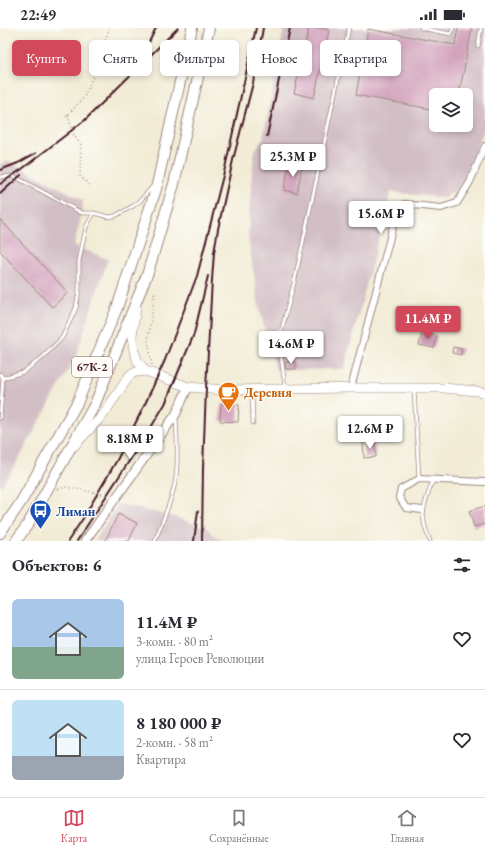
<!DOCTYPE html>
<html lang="ru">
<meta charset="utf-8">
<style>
body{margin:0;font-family:"EB Garamond",serif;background:#f2f2f3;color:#2b2b33;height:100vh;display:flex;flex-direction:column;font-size:15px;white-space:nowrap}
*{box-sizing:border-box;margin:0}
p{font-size:13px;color:#7c7c81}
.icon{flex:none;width:22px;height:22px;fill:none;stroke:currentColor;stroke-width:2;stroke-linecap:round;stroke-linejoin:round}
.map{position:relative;height:513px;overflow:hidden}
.details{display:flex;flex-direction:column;background:#fff;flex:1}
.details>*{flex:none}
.hud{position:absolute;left:12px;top:12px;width:461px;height:36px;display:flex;gap:8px}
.tools{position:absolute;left:429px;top:60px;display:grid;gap:8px}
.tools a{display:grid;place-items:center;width:44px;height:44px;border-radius:6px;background:#fff;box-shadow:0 2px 6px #0003;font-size:20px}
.price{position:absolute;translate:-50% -34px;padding:0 9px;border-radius:4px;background:#fff;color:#222;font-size:13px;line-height:26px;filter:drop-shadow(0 1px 2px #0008)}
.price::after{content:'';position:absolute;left:50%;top:24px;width:12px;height:9px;margin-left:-6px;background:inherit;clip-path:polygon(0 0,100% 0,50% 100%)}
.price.active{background:#d1495b;color:#fff}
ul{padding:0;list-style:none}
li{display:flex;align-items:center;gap:12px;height:100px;padding:0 12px}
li+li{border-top:1px solid #e1e1e2}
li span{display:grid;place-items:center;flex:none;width:112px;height:80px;border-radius:6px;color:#555}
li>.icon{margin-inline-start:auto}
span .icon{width:48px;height:48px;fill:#fffc;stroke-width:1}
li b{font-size:17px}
h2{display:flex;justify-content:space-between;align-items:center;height:48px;padding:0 12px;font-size:17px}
.pill{padding:0 14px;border-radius:6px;background:#fff;box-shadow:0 2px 6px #0003;font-size:14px;line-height:36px}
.pill.active{background:#d1495b;color:#fff}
.status{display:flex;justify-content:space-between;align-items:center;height:28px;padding:0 20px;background:#fff;direction:ltr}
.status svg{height:11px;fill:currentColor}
.menu{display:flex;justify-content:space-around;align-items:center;height:56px;border-top:1px solid #e1e1e2;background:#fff;font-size:11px;color:#7c7c81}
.menu a{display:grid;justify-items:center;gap:2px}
.menu .active{color:#d1495b}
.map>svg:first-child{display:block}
.industrial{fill:#d2bec5;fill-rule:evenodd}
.building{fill:#d2a1bc}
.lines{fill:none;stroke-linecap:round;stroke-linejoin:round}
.service-casing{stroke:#9e8680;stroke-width:4.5}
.minor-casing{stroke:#9e8680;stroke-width:8}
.tertiary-casing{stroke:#9e8680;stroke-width:10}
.secondary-casing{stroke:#9e8680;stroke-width:10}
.trunk-casing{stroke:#9e8680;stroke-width:12}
.path{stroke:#9e8680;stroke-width:1.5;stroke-dasharray:1 3;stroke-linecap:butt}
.service{stroke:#fff;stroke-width:3}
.minor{stroke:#fff;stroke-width:6}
.tertiary{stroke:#fff;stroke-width:8}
.secondary{stroke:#fff;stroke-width:9}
.trunk{stroke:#fff;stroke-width:10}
.rail{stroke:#4a1f2b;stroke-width:2}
.labels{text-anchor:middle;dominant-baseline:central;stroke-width:3;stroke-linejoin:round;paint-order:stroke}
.shield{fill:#fdfcf7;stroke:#806168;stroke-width:1}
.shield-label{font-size:12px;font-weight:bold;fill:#4a1f2b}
.food-label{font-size:13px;font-weight:bold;fill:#c56008;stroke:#fdfcf7;text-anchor:start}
.transit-label{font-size:13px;font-weight:bold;fill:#164399;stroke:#fdfcf7;text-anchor:start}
</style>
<div class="status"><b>22:49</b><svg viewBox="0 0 49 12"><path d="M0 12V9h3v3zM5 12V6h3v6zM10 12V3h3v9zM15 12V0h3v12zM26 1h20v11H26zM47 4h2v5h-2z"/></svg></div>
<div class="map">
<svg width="485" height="513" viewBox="0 0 485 513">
<rect width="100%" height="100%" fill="#fdfcf7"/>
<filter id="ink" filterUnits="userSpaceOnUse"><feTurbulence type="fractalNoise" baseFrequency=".025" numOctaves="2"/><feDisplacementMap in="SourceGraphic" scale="8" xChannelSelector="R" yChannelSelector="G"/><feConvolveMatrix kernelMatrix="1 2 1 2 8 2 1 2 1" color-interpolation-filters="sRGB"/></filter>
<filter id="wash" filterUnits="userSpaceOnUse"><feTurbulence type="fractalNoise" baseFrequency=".012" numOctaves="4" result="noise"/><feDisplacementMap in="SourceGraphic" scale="16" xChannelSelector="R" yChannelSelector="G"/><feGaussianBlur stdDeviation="0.9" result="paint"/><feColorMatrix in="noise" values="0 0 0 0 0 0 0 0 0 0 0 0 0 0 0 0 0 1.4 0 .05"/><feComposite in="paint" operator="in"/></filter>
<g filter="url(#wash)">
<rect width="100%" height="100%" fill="#f2ecd6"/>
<path class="industrial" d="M 284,0 L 485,0 L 485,99 L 461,156 L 453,164 L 444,170 L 391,164 L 344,341 L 276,342 L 259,280 L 253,241 L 248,208 L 252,144 L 255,122 L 263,111 ZM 436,67 L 466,67 L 466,97 L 436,97 Z
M 8,133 L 83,172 L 82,185 L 74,217 L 82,221 L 108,231 L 75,330 L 16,436 L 0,460 L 0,136 Z
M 118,476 L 175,489 L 207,500 L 217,510 L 225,513 L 95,513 Z"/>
<g id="blocks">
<path class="building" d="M 309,0 L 320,0 L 329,2 L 314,70 L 294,65 Z
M 458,0 L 472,0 L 459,67 L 436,67 L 436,82 L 356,67 L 368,1 L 455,17 Z
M 289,136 L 302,138 L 297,165 L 284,162 Z
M 0,191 L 68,265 L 52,279 L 0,223 Z
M 422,304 L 437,308 L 434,320 L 419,317 Z
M 453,319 L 462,321 L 461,327 L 452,325 Z
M 285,334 L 296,334 L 296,341 L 286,341 Z
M 221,376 L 239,377 L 238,394 L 220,393 Z
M 375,414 L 376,429 L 364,430 L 363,415 Z
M 485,478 L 485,496 L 474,499 L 469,483 Z
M 118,486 L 137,495 L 129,513 L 105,513 Z"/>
</g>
</g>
<g filter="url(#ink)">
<use href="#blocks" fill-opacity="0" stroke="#9e8680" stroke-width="1"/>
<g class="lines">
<defs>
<path id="service" d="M 421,0 L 451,6 L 453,0
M 478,18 L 481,0
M 0,149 L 12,148 L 21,152 L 82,185 L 94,185 L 109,189 L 115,188 L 133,178 L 139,174 L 153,158
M 0,346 L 3,350 L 23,344 L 42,330 L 62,310 L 76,280 L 79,262 L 79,233 L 86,199 L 94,185
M 285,359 L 279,312 L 295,251 L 349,0
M 414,361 L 419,451
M 252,363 L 253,395
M 0,390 L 3,350
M 155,513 C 162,494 171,475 175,455 C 179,436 177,410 176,390
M 430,513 C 418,485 424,479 433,452"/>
<path id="minor" d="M 351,360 L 396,186 L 404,176 L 441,180 L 457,175 L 470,154 L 485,118
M 422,482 L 406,480 L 399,469 L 401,461 L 419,451 L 485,454"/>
<path id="tertiary" d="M 85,513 L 176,386 L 188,359"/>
<path id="secondary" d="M 136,279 L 132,308 L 134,323 L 138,334 L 146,343 L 188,359 L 224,362 L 351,360 L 443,360 L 477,363 L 485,365
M 74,418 L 103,387 L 130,347 L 136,344 L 146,343"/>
<path id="trunk" d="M 0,505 L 21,474 L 77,375 L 117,280 L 156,161 L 192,0
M 16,513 L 28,496 L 95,376 L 148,244 L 174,156 L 209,0"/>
</defs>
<use href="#service" class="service-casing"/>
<use href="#minor" class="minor-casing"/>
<use href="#tertiary" class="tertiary-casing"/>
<use href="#secondary" class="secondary-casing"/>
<use href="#trunk" class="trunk-casing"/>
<path class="path" d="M 68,87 L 73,106 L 81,117 L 80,148 L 90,158
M 66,89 L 84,69 L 99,35 L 109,0
M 152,337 L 148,313 L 155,262
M 58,461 L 66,459 L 108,467"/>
<use href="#service" class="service"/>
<use href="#minor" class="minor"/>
<use href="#tertiary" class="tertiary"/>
<use href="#secondary" class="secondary"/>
<use href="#trunk" class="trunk"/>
<path class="rail" d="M 129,43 L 146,20 L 156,0
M 267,108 L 290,0
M 0,142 L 18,135 L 36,125
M 0,156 L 22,141 L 85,92 L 178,0
M 0,166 L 21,147
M 68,513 L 82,492 L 117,432 L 145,376 L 165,332 L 197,248 L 225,140 L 256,0
M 77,513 L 150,401 L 165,376 L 194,306 L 208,248
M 194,513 L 198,483
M 202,513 L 203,440 L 206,360 L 212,252 L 214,225 L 218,201 L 233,132 L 253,55 L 263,0"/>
</g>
</g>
<defs>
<symbol id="cafe-pin" viewBox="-11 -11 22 30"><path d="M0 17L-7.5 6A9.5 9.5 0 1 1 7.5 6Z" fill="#e8710a" stroke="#fdfcf7"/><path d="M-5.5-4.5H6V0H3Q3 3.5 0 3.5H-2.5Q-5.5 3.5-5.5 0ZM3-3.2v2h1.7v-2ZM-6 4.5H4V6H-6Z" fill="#fff"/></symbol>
<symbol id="bus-pin" viewBox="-11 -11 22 30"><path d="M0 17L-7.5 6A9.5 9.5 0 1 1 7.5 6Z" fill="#1a4fb4" stroke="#fdfcf7"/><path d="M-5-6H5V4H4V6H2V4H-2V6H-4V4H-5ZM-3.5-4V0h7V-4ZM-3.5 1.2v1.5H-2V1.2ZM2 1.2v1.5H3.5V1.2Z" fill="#fff"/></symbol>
</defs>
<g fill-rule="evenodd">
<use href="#cafe-pin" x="216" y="352" width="25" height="34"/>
<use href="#bus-pin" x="28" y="470" width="25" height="34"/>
</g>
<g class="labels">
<rect class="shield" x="72" y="329" width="40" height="20" rx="3"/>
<g class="shield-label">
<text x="92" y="339">67К-2</text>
</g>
<g class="food-label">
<text x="244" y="364">Деревня</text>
</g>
<g class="transit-label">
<text x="56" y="483">Лиман</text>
</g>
</g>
</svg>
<div class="tools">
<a><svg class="icon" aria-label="layers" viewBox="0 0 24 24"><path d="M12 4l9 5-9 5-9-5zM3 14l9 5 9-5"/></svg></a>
</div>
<b class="price" style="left:293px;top:150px">25.3M ₽</b>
<b class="price" style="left:381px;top:207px">15.6M ₽</b>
<b class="price active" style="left:428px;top:312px">11.4M ₽</b>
<b class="price" style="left:291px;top:337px">14.6M ₽</b>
<b class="price" style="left:370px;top:422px">12.6M ₽</b>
<b class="price" style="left:130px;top:432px">8.18M ₽</b>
<div class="hud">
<a class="pill active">Купить</a>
<a class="pill">Снять</a>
<a class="pill">Фильтры</a>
<a class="pill">Новое</a>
<a class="pill">Квартира</a>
</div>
</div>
<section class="details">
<h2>Объектов: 6<svg class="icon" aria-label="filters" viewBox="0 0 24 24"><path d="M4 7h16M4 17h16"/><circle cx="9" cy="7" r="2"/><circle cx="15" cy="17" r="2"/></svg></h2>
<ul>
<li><span style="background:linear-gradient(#a9c7e8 60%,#7fa58c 0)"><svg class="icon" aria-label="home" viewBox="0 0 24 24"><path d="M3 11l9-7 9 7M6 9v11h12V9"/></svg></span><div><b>11.4M ₽</b><p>3-комн. · 80 m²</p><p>улица Героев Революции</p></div><svg class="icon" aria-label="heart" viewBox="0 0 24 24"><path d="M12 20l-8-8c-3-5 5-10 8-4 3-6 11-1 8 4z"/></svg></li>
<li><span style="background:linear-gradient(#bfe0f5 70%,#9aa5b1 0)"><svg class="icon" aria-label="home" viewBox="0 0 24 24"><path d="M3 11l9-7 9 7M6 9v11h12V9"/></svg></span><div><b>8 180 000 ₽</b><p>2-комн. · 58 m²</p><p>Квартира</p></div><svg class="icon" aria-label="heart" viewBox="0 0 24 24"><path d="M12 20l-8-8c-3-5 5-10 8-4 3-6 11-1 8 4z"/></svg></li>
</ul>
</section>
<nav class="menu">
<a class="active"><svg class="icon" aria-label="map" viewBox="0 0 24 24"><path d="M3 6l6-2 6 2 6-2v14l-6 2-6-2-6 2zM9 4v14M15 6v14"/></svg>Карта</a>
<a><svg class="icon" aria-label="saved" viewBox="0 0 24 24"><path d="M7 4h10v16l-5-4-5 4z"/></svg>Сохранённые</a>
<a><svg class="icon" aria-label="home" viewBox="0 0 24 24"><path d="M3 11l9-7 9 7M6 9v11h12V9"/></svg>Главная</a>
</nav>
